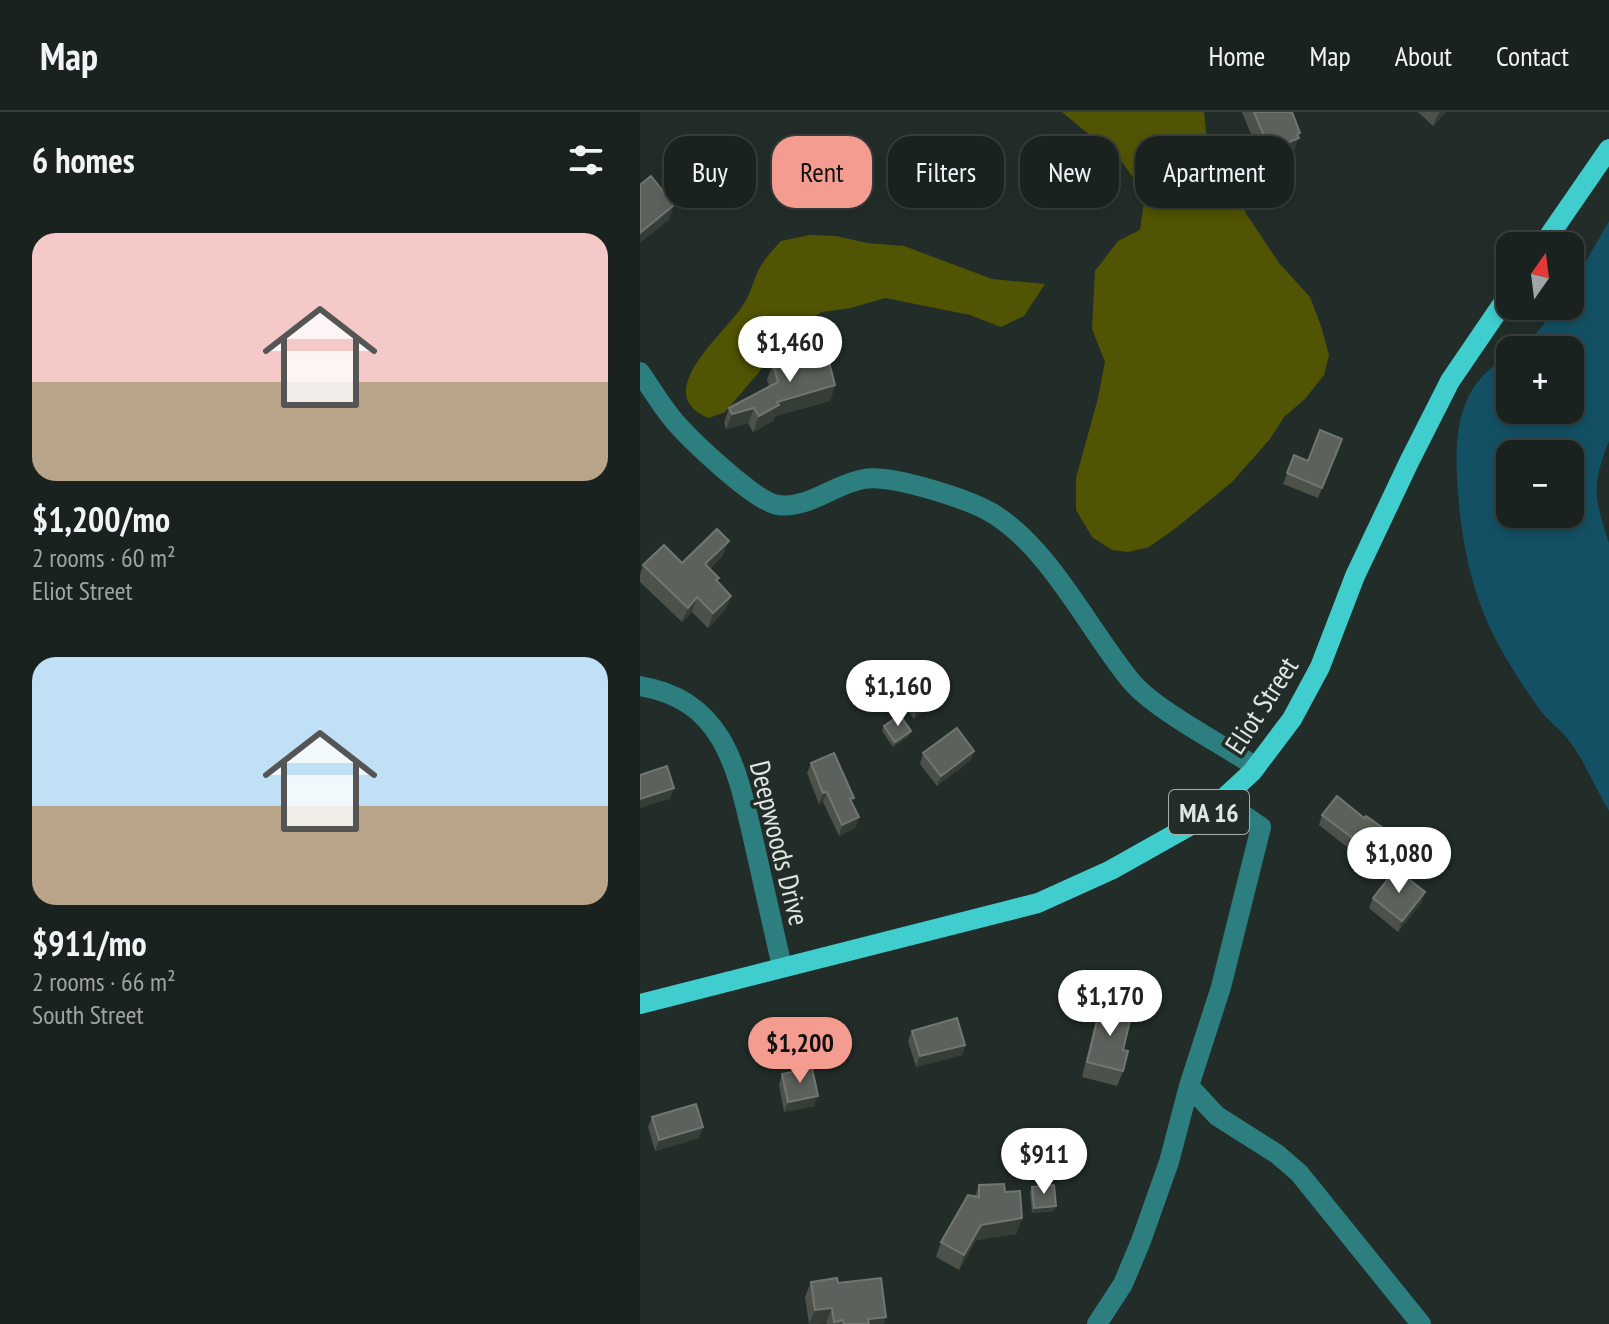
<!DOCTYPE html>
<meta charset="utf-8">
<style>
body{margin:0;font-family:"PT Sans Narrow",sans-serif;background:#272f2c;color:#f1f3f6;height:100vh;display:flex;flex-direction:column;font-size:30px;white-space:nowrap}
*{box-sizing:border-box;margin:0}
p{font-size:26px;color:#9fa4a4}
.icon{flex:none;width:44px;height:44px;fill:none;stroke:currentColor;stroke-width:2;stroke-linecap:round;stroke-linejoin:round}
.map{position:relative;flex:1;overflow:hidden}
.details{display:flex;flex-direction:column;background:#1a221f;width:640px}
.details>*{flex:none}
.hud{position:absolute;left:24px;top:24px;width:760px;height:72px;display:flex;gap:16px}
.needle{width:52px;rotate:14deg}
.controls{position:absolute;left:856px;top:120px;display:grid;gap:16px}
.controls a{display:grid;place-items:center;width:88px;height:88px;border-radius:16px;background:#1a221f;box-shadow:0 4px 12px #0003,0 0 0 2px #383f3d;font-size:40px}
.price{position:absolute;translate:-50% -68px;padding:0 18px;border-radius:28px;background:#fff;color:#222;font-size:26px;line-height:52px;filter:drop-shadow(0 2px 4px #0008)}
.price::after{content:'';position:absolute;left:50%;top:48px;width:24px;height:18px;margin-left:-12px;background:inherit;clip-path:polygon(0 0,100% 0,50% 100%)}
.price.current{background:#f59c91;color:#111}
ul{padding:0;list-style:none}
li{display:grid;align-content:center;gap:16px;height:424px;padding:0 32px}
li span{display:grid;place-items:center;height:248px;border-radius:24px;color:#555}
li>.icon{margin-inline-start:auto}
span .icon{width:144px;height:144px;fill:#fffc;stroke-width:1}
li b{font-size:34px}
h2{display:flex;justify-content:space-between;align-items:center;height:96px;padding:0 32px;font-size:34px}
.chip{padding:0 28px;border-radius:24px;background:#1a221f;box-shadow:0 4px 12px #0003,0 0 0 2px #383f3d;font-size:28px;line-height:72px}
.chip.current{background:#f59c91;color:#111}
header{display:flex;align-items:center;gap:48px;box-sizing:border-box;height:112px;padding:0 40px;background:#1a221f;border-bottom:2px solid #383f3d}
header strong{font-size:38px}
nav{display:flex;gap:44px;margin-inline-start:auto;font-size:28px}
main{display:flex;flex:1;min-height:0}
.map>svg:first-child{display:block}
.green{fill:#515402}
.water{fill:#135063;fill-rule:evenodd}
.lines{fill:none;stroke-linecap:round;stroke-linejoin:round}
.minor{stroke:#2c7e7f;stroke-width:20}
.major{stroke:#40cdce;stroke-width:20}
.wall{fill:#4c524a}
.shaded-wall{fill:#353d36}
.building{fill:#5c625b;stroke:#707770;stroke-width:2}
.labels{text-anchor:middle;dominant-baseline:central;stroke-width:7;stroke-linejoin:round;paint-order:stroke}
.shield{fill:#222d29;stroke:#a6aeab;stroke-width:2}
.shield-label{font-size:26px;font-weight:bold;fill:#dfe6e3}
.street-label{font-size:28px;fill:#dfe6e3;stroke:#222d29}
</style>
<header>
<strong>Map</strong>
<nav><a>Home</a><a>Map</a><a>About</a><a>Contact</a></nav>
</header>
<main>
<section class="details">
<h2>6 homes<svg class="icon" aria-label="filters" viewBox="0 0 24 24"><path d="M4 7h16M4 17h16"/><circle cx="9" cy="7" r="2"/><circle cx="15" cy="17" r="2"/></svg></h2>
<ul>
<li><span style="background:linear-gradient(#f6c9c9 60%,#b9a48a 0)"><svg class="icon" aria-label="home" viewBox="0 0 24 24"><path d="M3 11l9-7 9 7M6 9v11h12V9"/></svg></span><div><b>$1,200/mo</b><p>2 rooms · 60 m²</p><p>Eliot Street</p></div></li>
<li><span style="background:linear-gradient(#bfe0f5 60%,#b9a48a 0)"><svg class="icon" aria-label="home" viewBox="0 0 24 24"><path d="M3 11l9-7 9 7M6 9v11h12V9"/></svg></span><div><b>$911/mo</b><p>2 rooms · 66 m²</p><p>South Street</p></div></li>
</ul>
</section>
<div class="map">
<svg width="969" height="1212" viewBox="0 0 969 1212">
<rect width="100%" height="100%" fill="#222d29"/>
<path class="green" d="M 422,0 L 564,0 L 567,30 L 607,103 L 639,151 L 670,185 L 681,214 L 689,243 L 684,263 L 665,287 L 644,305 L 630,327 L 592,370 L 536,416 L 509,435 L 488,440 L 472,438 L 452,425 L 436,398 L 436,366 L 458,286 L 465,250 L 452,217 L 455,159 L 478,129 L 500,118 L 505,83 L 482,50 Z
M 170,123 L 196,124 L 227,131 L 264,134 L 352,167 L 405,172 L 384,204 L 361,215 L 330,203 L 245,186 L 211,196 L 182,200 L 159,213 L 85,300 L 69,306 C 8,282 85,222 103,193 C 110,183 113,170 118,159 C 123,148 133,138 141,129 Z"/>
<path class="water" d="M 969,109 L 969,329 C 951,376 954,384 969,431 L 969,699 C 955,676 944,647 927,626 C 919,616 908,609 901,599 C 884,576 866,548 853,522 C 831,477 822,431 818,381 C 814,327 815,271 870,244 L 870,298 L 930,298 L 930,238 L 879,238 L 887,232 L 919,194 L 930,194 L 930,177 ZM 870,342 L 930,342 L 930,402 L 870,402 Z"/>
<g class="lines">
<path class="minor" d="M 0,260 C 10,275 20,291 31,305 C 47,325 115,390 138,393 C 169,397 194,372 224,367 C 251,362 328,387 352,401 C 409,435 449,518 491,569 C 515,598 582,632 616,655
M 0,574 C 87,588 98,662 115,735 C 124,775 133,815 142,855
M 549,974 L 577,1004 L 637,1042 L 659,1061 L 781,1212
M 457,1212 L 483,1172 L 501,1129 L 529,1050 L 549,974 L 581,875 L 621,715 L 582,688"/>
<path class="major" d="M 902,134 L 969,37
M 0,892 L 398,791 L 471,758 L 560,708 L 612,660 L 652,607 L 680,555 L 715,464 L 769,350 L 810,269 L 870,181"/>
</g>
<path class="wall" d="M 602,0 L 652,0 L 658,25 L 653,42 L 624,54 Z
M 778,0 L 806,0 L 793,14 Z
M 168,250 L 183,252 L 195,273 L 190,289 L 135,304 L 133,309 L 113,320 L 108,311 L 86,317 L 84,311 L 89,296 L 129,274 L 127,267 L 133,252 Z
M 698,338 L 678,386 L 643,372 L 654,343 L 668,349 Z
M 83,443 L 70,457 L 79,466 L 77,470 L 91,484 L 85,498 L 68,516 L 52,500 L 42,510 L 0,470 L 0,463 L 3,453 L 42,451 Z
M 265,581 L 301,585 L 274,607 L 262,591 Z
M 244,614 L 271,619 L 269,624 L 253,635 L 242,619 Z
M 334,639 L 330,649 L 297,674 L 280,652 L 283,641 Z
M 171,651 L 212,691 L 219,705 L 215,716 L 199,724 L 183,690 L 179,692 L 167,661 Z
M 682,703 L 724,706 L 746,718 L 742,729 L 726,750 L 679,713 Z
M 785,780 L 781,791 L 758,820 L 729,796 L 733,786 Z
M 461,892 L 483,938 L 483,959 L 477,974 L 442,965 L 456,908 Z
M 272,919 L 325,933 L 322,943 L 276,955 L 268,929 Z
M 142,962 L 174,994 L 144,1000 L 139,973 Z
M 12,1005 L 63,1015 L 59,1026 L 15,1039 L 8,1015 Z
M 339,1073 L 365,1080 L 382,1106 L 376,1122 L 336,1128 L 319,1158 L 296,1145 L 301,1130 L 335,1084 Z
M 392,1075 L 414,1099 L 392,1101 L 390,1080 Z
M 171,1170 L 198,1171 L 246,1205 L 243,1212 L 187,1212 L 186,1211 L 169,1212 L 165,1185 Z"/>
<path class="shaded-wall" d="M 800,0 L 806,0 L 793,14 L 797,4 Z
M 660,21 L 653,42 L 624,54 L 630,38 Z
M 34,93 L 29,108 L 0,131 L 0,121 Z
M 195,273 L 190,289 L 135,304 L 133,309 L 113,320 L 119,304 L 137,290 Z
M 114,296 L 108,311 L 86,317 L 92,302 Z
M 89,429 L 83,443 L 60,466 L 65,452 Z
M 91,484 L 85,498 L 68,516 L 73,501 Z
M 57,485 L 52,500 L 42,510 L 48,496 Z
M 304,575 L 301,585 L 274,607 L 278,596 Z
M 271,619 L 269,624 L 253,635 L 255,630 Z
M 334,639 L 330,649 L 297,674 L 301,664 Z
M 34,676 L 30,687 L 0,696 L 0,687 Z
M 187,680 L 183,690 L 179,692 L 183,681 Z
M 219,705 L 215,716 L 199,724 L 202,713 Z
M 746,718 L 742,729 L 726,750 L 730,739 Z
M 785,780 L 781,791 L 758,820 L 762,809 Z
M 325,933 L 322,943 L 276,955 L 280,944 Z
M 178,984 L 174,994 L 144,1000 L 148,990 Z
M 63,1015 L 59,1026 L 15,1039 L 19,1028 Z
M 416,1094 L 414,1099 L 392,1101 L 394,1096 Z
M 382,1106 L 376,1122 L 336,1128 L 319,1158 L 324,1143 L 341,1113 Z
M 192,1196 L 186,1211 L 169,1212 L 175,1198 Z
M 246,1205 L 243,1212 L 227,1212 L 228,1207 Z"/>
<path class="building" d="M 614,0 L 652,0 L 660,21 L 657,22 L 659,26 L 630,38 Z
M 11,64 L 34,93 L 0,121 L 0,73 Z
M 166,242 L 168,250 L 181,246 L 183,252 L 189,250 L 195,273 L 137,290 L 139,293 L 119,304 L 114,296 L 92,302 L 89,296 L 138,270 L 133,252 Z
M 680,318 L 702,327 L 682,376 L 647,361 L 654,343 L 668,349 Z
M 77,417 L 89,429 L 65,452 L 79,466 L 76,468 L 91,484 L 73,501 L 57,485 L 48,496 L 3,453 L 24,433 L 42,451 Z
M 292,559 L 304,575 L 278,596 L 265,581 Z
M 260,603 L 271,619 L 255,630 L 244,614 Z
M 317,616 L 334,639 L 301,664 L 283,641 Z
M 194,641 L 214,686 L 210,687 L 219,705 L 202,713 L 187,680 L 183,681 L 171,651 Z
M 27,654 L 34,676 L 0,687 L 0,663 Z
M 697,684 L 724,706 L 726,704 L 746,718 L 730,739 L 682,703 Z
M 756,757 L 785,780 L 762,809 L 733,786 Z
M 461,892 L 492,900 L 483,938 L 488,939 L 483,959 L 447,950 Z
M 317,906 L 325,933 L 280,944 L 272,919 Z
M 172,956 L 178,984 L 148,990 L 142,962 Z
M 56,992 L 63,1015 L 19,1028 L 12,1005 Z
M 364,1072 L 365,1080 L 380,1079 L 382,1106 L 341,1113 L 324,1143 L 301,1130 L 328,1083 L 339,1085 L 339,1073 Z
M 414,1073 L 416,1094 L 394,1096 L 392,1075 Z
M 197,1166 L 198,1171 L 241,1166 L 246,1205 L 228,1207 L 229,1212 L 204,1212 L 203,1208 L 194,1210 L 192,1196 L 175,1198 L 171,1170 Z"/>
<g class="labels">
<rect class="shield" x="529" y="678" width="80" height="44" rx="6"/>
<g class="shield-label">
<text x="569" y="700">MA 16</text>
</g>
<g class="street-label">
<text transform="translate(621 593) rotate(-57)">Eliot Street</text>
<text transform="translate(140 731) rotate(76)">Deepwoods Drive</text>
</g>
</g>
</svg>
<div class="controls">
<a><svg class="needle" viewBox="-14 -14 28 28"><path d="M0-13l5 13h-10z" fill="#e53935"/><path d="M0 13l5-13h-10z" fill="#9fa4a4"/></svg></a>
<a>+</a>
<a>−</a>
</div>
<b class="price" style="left:150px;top:272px">$1,460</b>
<b class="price" style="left:258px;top:616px">$1,160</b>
<b class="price" style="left:759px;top:783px">$1,080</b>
<b class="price" style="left:470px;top:926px">$1,170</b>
<b class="price current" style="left:160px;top:973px">$1,200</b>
<b class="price" style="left:404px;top:1084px">$911</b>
<div class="hud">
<a class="chip">Buy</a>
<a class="chip current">Rent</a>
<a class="chip">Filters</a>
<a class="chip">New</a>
<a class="chip">Apartment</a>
</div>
</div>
</main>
